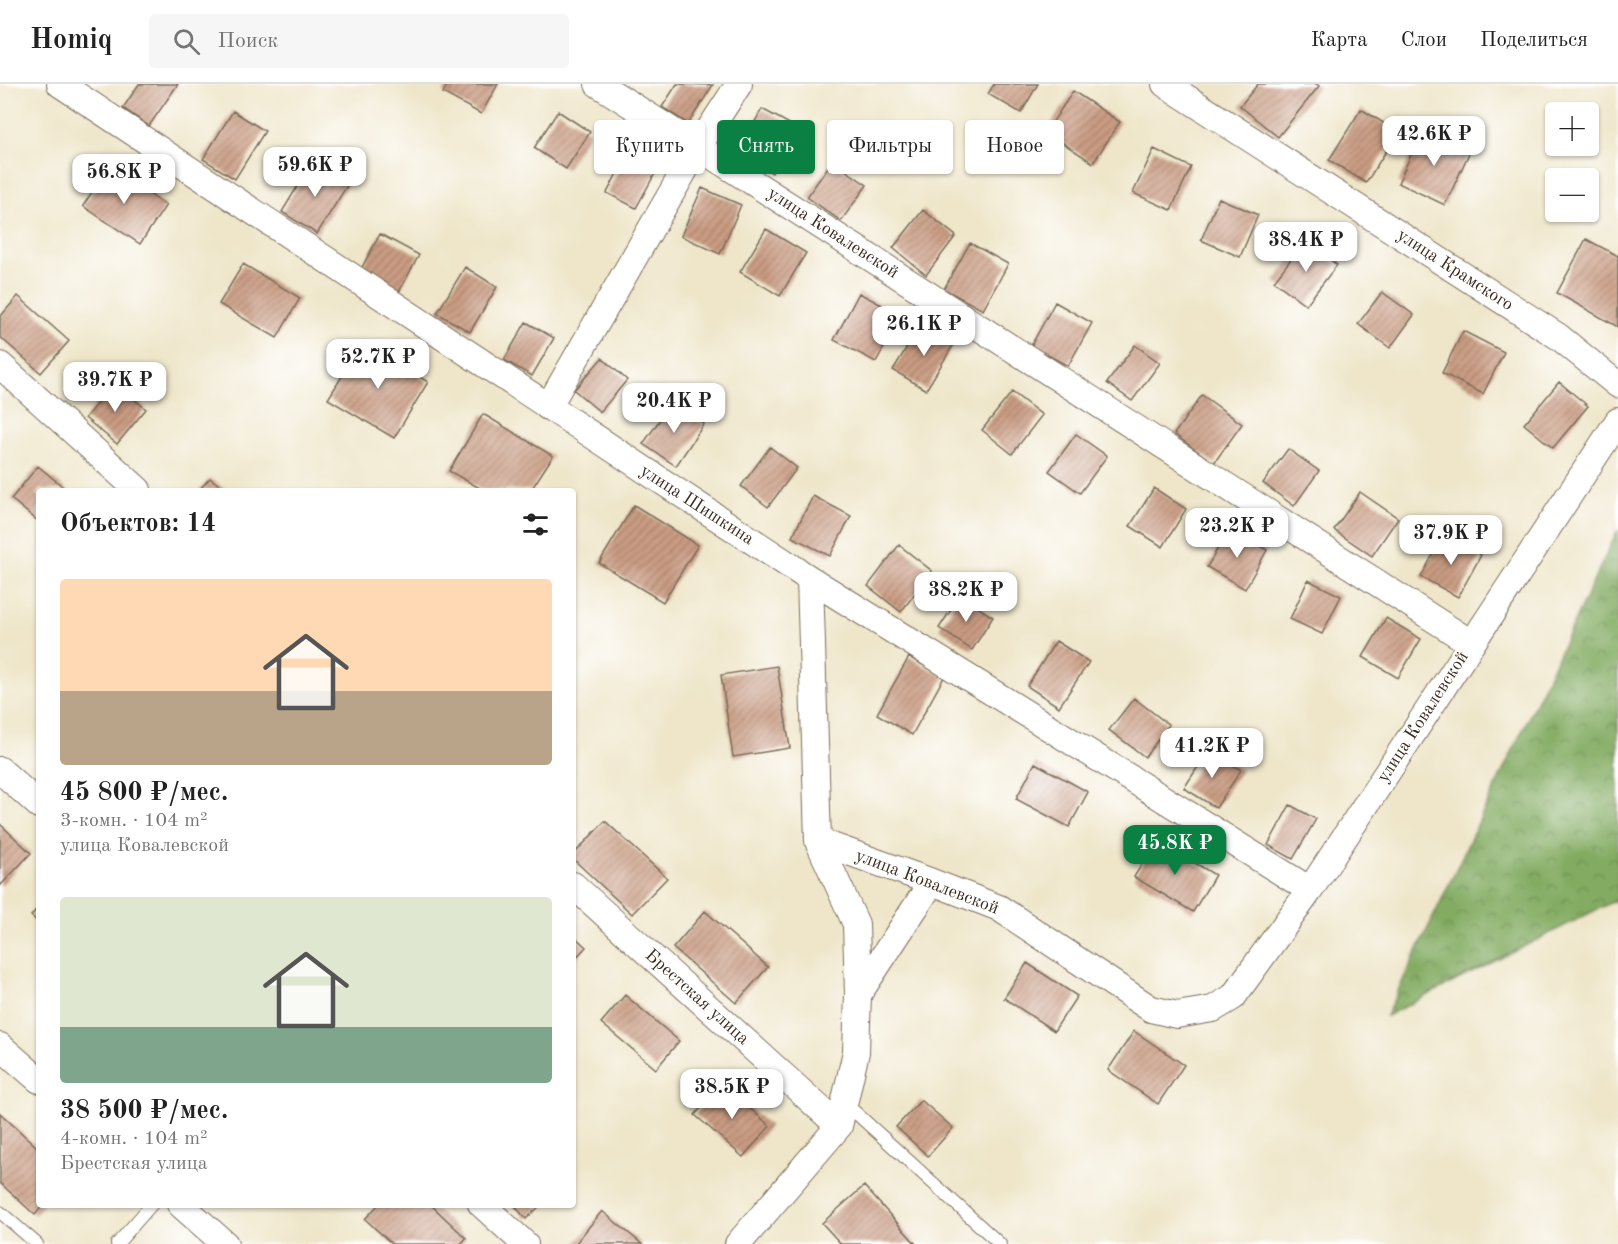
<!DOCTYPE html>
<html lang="ru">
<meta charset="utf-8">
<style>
body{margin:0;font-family:"Old Standard TT",serif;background:#f6f6f6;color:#222;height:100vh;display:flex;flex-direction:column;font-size:22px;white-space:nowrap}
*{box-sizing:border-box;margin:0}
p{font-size:20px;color:#767676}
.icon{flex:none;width:33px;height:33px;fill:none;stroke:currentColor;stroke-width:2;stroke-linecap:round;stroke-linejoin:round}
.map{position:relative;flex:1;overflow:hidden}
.drawer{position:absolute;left:36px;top:404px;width:540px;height:720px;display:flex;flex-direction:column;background:#fff;border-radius:6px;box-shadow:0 2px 4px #0004}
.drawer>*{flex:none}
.top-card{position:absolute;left:594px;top:36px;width:570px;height:54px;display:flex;gap:12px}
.fabs{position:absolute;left:1545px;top:18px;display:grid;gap:12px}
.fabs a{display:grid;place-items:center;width:54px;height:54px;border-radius:6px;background:#fff;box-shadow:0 2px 4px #0004;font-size:30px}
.price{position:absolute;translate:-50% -51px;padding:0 14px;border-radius:12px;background:#fff;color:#222;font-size:20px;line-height:39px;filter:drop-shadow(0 2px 3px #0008)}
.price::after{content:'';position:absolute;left:50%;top:36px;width:18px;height:14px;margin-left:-9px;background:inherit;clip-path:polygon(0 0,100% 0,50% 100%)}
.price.active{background:#0b8043;color:#fff}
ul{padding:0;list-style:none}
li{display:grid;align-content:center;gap:12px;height:318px;padding:0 24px}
li span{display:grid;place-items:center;height:186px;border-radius:6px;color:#555}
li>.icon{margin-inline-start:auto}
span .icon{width:108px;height:108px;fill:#fffc;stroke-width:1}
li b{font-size:26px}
h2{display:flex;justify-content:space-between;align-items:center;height:72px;padding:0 24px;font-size:26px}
.pill{padding:0 21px;border-radius:6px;background:#fff;box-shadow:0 2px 4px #0004;font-size:21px;line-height:54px}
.pill.active{background:#0b8043;color:#fff}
header{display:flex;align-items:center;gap:36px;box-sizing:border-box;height:84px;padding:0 30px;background:#fff;border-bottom:2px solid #e0e0e0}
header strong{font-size:28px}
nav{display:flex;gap:33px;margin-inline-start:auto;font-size:21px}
.search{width:420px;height:54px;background:#f6f6f6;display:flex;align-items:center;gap:15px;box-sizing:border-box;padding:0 21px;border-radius:6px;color:#767676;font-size:22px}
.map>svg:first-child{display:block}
.forest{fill:url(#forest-crowns);stroke:#5f6b40;stroke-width:1.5}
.building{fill:url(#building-hatch)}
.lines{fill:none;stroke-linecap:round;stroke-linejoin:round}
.service-casing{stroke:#7a6c5a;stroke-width:14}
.minor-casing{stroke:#7a6c5a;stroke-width:28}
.service{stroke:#fff;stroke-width:12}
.minor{stroke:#fff;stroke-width:26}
.labels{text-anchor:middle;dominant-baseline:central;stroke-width:5;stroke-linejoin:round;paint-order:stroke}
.street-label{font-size:18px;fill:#3b2a1e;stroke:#fff}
</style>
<header>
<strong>Homiq</strong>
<div class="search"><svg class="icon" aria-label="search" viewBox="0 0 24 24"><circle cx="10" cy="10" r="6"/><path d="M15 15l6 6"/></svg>Поиск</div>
<nav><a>Карта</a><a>Слои</a><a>Поделиться</a></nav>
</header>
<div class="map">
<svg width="1618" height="1160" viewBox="0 0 1618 1160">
<defs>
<pattern id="forest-crowns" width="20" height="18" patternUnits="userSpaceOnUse" patternTransform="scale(1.5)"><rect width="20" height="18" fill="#83ac62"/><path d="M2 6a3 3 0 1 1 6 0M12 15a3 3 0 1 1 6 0" fill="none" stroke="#6c8c50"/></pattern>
<pattern id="building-hatch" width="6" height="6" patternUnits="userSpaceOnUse" patternTransform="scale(1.5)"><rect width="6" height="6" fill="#ca9c83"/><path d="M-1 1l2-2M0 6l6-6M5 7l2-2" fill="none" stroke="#a57f6b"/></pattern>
</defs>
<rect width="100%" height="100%" fill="#fff"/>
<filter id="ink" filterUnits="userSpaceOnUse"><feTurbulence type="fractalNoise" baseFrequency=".0167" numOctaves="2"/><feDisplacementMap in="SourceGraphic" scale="12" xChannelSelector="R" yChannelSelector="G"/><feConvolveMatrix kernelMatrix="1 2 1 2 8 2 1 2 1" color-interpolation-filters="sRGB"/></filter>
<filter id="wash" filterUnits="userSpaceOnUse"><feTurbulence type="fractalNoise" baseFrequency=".008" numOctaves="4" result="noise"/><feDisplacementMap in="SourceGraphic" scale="24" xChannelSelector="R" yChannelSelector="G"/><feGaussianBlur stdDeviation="1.35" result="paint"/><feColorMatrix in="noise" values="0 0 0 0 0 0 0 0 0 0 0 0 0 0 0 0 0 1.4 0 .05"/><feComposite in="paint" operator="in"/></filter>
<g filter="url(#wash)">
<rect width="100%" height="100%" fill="#efe6ca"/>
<path class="forest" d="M 1618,446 L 1618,815 L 1386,932 Z"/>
<g id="blocks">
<path class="building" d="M 139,0 L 178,0 L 149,42 L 123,24 Z
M 448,0 L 498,0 L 481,30 L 443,9 Z
M 677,0 L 713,1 L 688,40 L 662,23 Z
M 994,0 L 1038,0 L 1021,29 L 988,10 Z
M 1258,0 L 1317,0 L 1319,2 L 1278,53 L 1240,22 Z
M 1073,7 L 1120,38 L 1093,79 L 1046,48 Z
M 762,25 L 797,44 L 772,89 L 737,70 Z
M 1361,25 L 1398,48 L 1366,99 L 1329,76 Z
M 233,27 L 265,47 L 235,95 L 203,75 Z
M 558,27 L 590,48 L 566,85 L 534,64 Z
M 1423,45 L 1470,67 L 1445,121 L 1398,99 Z
M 1154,65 L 1191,83 L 1171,126 L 1133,109 Z
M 628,68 L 658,84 L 636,124 L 607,109 Z
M 832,77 L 867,101 L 841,137 L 807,113 Z
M 312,78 L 348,100 L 317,150 L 282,128 Z
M 108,83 L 166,121 L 140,160 L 83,122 Z
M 702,104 L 741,121 L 720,170 L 681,152 Z
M 1219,114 L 1258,131 L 1240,173 L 1201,156 Z
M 923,126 L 956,152 L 926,191 L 893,164 Z
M 766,145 L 806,169 L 780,212 L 740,188 Z
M 380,150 L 419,171 L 399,208 L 360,187 Z
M 1586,155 L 1618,172 L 1618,243 L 1557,209 Z
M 1305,157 L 1337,181 L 1306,221 L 1274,197 Z
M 970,159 L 1008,180 L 983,226 L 944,205 Z
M 243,180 L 300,214 L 277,254 L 219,220 Z
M 465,183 L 497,203 L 470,248 L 437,229 Z
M 1382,208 L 1414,231 L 1390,264 L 1358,240 Z
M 859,209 L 901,231 L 876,278 L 834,256 Z
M 18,212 L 69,257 L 41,289 L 0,253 L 0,233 Z
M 1055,218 L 1092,239 L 1068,282 L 1031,262 Z
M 526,238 L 554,254 L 532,292 L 504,276 Z
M 921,240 L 954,260 L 926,306 L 893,286 Z
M 1463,247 L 1504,268 L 1483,310 L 1442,289 Z
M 363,258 L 428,298 L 394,354 L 328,315 Z
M 1135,261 L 1160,279 L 1132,317 L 1107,299 Z
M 602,274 L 627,296 L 600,328 L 574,306 Z
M 114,298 L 146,325 L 117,360 L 85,334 Z
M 1559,298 L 1588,322 L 1553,364 L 1524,340 Z
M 1012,308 L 1042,331 L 1012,370 L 982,346 Z
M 1202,311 L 1242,340 L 1214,379 L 1174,350 Z
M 672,318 L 704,340 L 676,382 L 643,360 Z
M 483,330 L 553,372 L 531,406 L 483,406 L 449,387 Z
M 1076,350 L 1107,372 L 1080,409 L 1049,387 Z
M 770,363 L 797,384 L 768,423 L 741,402 Z
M 1288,365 L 1319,387 L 1294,422 L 1263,399 Z
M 38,382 L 67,406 L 39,406 L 39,438 L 11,415 Z
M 210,394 L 226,406 L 199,406 Z
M 1154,404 L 1186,425 L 1163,463 L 1130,442 Z
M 1360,408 L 1398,434 L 1372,472 L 1334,446 Z
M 813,412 L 851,432 L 830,472 L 792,453 Z
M 634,421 L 698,461 L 663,518 L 599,479 Z
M 1229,445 L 1267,466 L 1245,505 L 1207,483 Z
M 1444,450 L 1481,471 L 1458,513 L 1421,493 Z
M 899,461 L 932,487 L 901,528 L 868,502 Z
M 1308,496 L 1341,512 L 1322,550 L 1290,535 Z
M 960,512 L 993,533 L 972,566 L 939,544 Z
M 1386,534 L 1421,555 L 1398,594 L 1363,573 Z
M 1056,557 L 1089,578 L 1059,623 L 1027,602 Z
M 909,573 L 944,593 L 912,651 L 877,630 Z
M 777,582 L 790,664 L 733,673 L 721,591 Z
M 1134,614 L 1169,641 L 1145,673 L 1109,646 Z
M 1209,666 L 1241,686 L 1216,724 L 1184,704 Z
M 1035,679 L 1088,708 L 1069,743 L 1016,715 Z
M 1290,721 L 1316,735 L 1293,775 L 1268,761 Z
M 605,737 L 667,794 L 632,830 L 573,775 L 573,771 Z
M 0,740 L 31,769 L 0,802 Z
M 1157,756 L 1215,791 L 1193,828 L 1134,793 Z
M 39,822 L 39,839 L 31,832 Z
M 705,827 L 768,883 L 736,919 L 673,864 Z
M 573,851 L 586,863 L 573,877 Z
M 1027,879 L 1077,912 L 1054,947 L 1004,914 Z
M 625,911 L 679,957 L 656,985 L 601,939 Z
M 1134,947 L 1184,981 L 1158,1020 L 1108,986 Z
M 722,1000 L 770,1042 L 743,1073 L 695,1031 Z
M 921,1016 L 953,1044 L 928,1072 L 896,1043 Z
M 0,1029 L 39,1065 L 39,1120 L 44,1120 L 35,1131 L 0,1099 Z
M 864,1102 L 916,1160 L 841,1160 L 822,1139 Z
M 379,1120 L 430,1120 L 466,1154 L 461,1160 L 392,1160 L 365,1135 Z
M 513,1120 L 542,1120 L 526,1135 Z
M 602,1127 L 642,1160 L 575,1160 Z"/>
</g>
</g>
<g filter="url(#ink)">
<use href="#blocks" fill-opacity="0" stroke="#7a6c5a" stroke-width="1.5"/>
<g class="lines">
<defs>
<path id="service" d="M 845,1019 L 1000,1160
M 0,1128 L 37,1160
M 117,1160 L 152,1120"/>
<path id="minor" d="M 60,0 L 810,495 L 818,757 L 856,840 L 858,911 L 856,968 L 839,1042
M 598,0 L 698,63 L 1471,559
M 1165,0 L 1559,253 L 1618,301
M 0,281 L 138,406
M 548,323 L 698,63 L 739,0
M 810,495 L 1310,806
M 0,686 L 39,721
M 818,757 L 932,798 L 999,824 L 1151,925 L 1177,931 L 1213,925 L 1233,913 L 1310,806 L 1618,337
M 573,801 L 839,1042 L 738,1160
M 858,911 L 932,798
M 0,962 L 39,996
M 180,1120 L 225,1160
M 481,1120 L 525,1160"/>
</defs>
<use href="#service" class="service-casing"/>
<use href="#minor" class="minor-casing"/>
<use href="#service" class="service"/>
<use href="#minor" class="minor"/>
</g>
</g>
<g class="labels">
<g class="street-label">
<text transform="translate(833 149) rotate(33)">улица Ковалевской</text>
<text transform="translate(1455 186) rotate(33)">улица Крамского</text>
<text transform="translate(697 421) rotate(33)">улица Шишкина</text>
<text transform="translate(1423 633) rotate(-57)">улица Ковалевской</text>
<text transform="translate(927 798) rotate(21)">улица Ковалевской</text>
<text transform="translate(697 913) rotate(42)">Брестская улица</text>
</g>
</g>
</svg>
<div class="fabs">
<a>+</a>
<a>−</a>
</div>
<b class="price" style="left:1434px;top:83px">42.6K ₽</b>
<b class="price" style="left:315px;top:114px">59.6K ₽</b>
<b class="price" style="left:124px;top:121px">56.8K ₽</b>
<b class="price" style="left:1306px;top:189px">38.4K ₽</b>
<b class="price" style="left:924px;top:273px">26.1K ₽</b>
<b class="price" style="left:378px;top:306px">52.7K ₽</b>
<b class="price" style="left:115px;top:329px">39.7K ₽</b>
<b class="price" style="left:674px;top:350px">20.4K ₽</b>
<b class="price" style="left:1237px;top:475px">23.2K ₽</b>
<b class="price" style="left:1451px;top:482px">37.9K ₽</b>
<b class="price" style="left:966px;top:539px">38.2K ₽</b>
<b class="price" style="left:1212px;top:695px">41.2K ₽</b>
<b class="price active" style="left:1175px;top:792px">45.8K ₽</b>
<b class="price" style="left:732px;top:1036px">38.5K ₽</b>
<div class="top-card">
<a class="pill">Купить</a>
<a class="pill active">Снять</a>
<a class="pill">Фильтры</a>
<a class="pill">Новое</a>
</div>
<section class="drawer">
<h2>Объектов: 14<svg class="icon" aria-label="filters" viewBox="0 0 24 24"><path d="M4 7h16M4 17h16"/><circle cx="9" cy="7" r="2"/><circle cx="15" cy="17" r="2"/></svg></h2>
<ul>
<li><span style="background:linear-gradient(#ffd9b3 60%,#b9a48a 0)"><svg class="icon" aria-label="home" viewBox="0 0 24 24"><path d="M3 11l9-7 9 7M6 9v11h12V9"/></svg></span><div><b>45 800 ₽/мес.</b><p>3-комн. · 104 m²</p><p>улица Ковалевской</p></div></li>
<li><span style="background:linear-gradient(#dfe7d0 70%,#7fa58c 0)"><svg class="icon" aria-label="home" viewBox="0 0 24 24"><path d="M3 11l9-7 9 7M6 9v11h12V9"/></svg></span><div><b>38 500 ₽/мес.</b><p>4-комн. · 104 m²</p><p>Брестская улица</p></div></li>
</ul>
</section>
</div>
